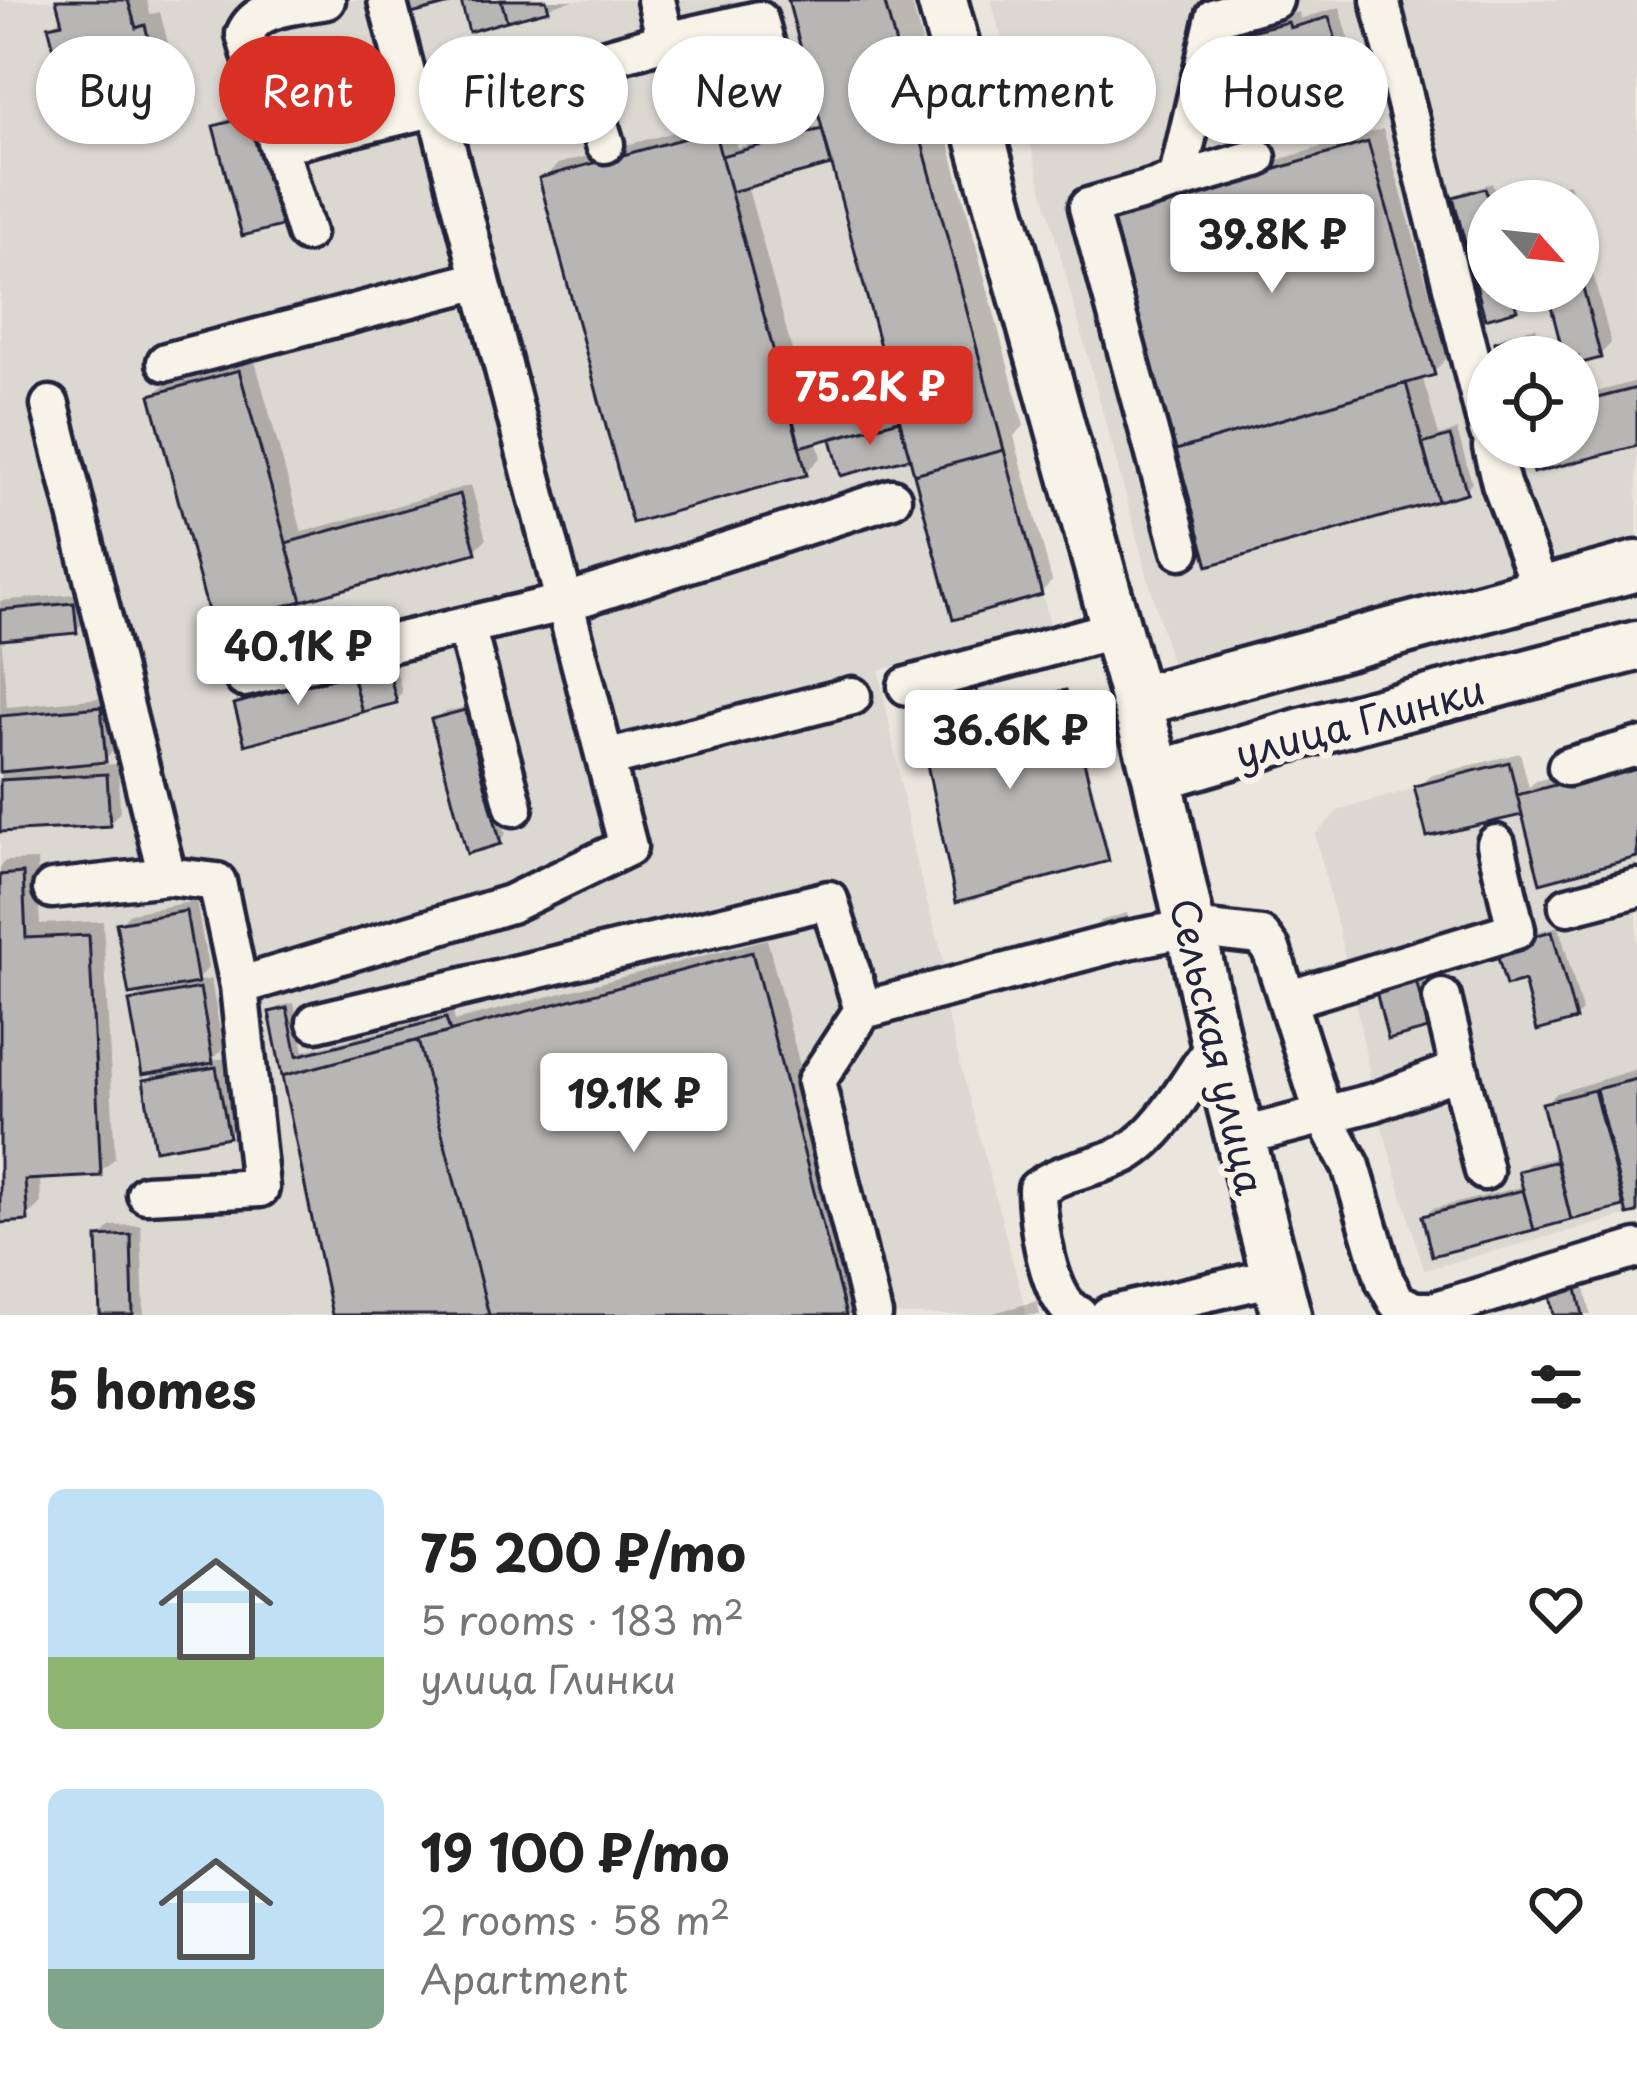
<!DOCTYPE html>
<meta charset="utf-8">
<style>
body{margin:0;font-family:"Playpen Sans",sans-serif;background:#f6f6f6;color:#222;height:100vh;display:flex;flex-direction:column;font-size:45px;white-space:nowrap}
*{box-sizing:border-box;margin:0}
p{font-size:39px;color:#767676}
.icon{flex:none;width:66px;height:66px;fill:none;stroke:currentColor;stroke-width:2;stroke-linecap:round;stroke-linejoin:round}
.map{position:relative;height:1315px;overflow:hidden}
.drawer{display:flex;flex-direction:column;background:#fff;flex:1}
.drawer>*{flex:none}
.top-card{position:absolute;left:36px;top:36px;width:1566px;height:108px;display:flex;gap:24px}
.needle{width:78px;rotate:117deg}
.fabs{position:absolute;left:1467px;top:180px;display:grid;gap:24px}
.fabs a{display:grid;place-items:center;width:132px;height:132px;border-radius:50%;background:#fff;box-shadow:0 3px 9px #0004;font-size:60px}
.price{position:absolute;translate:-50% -102px;padding:0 27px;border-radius:12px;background:#fff;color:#222;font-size:39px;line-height:78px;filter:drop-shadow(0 3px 6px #0008)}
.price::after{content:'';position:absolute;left:50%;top:72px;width:36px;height:27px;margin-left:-18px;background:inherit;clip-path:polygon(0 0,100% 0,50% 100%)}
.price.current{background:#d93025;color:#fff}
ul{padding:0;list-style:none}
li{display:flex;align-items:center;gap:36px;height:300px;padding:0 48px}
li span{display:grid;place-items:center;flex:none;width:336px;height:240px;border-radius:18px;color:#555}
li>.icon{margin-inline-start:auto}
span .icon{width:144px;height:144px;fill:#fffc;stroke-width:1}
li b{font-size:51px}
h2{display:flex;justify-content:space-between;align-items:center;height:144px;padding:0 48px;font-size:51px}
.chip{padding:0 42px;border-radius:54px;background:#fff;box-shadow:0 3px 9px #0004;font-size:42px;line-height:108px}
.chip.current{background:#d93025;color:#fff}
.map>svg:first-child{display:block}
.built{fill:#dbd8d2;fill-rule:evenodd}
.shadow{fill:#0003;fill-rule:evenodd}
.building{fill:#b8b6b5;stroke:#22223b;stroke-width:3}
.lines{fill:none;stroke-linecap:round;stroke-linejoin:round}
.minor-casing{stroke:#22223b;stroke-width:45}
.major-casing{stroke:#22223b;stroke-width:57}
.minor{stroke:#f7f3e8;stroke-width:36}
.major{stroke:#f7f3e8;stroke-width:48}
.labels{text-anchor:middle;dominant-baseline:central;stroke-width:12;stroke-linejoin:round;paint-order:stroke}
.street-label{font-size:39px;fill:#22223b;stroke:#f7f3e8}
</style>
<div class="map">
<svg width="1637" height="1315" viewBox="0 0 1637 1315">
<rect width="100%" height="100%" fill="#eae6de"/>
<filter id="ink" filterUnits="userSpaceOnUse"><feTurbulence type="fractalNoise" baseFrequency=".00833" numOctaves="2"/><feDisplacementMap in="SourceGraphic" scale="24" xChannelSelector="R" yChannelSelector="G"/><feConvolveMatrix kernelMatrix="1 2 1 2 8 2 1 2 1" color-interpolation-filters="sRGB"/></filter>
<g filter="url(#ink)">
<path class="built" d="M 0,0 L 884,0 L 1051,627 L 879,670 L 914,854 L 945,966 L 1120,918 L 1133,958 L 946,1011 L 1027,1315 L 0,1315 Z
M 991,0 L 1637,0 L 1637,554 L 1174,674 ZM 1488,201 L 1578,201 L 1578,291 L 1488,291 ZM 1488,357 L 1578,357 L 1578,447 L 1488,447 Z
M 1509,762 L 1518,795 L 1637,763 L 1637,1213 L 1424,1270 L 1375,1102 L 1352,985 L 1315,835 L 1339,810 Z"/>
<path class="shadow" d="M 59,0 L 147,0 L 150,14 L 160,12 L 182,98 L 167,113 L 51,27 L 63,16 Z
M 466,0 L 574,0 L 471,28 Z
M 791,0 L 911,0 L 1024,426 L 1014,436 L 1052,581 L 1041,593 L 912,455 L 843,473 L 833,435 L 816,440 L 821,457 L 806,472 L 543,179 L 558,164 L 729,117 L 737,148 L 824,125 ZM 833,159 L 892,382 L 807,405 L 747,185 Z
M 1340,7 L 1356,63 L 1345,74 L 1237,36 L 1249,24 L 1299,12 L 1300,19 Z
M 260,110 L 287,216 L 280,223 L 217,127 L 224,120 Z
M 1383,129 L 1448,357 L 1433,372 L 1422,375 L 1439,436 L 1457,430 L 1472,483 L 1465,490 L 1127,204 Z
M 1492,183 L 1497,201 L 1488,201 L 1488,291 L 1521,291 L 1523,300 L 1516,308 L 1487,315 L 1456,198 L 1464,191 Z
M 1569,183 L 1574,201 L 1527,201 L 1538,191 Z
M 1578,217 L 1611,343 L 1600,355 L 1578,360 L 1578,357 L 1567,357 L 1550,291 L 1578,291 Z
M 1536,327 L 1544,357 L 1501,357 L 1497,343 L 1505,335 Z
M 254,357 L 302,532 L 471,485 L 486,539 L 475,550 L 215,622 L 153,396 L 168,381 Z
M 1637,381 L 1637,442 L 1535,470 L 1529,447 L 1578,447 L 1578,397 Z
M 85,593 L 87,619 L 76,630 L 1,637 L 7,707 L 111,697 L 116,748 L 99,765 L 118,764 L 120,812 L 109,823 L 0,829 L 0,601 Z
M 393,656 L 402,693 L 395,700 L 237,705 L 248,694 Z
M 978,688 L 984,708 L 1068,689 L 1110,856 L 1107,859 L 923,727 L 936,721 L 934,700 Z
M 472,705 L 506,834 L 499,841 L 435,720 L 442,713 Z
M 1520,753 L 1529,787 L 1536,781 L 1637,754 L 1637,854 L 1524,811 L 1429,833 L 1418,787 L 1429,776 Z
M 37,860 L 40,924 L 103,921 L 115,1158 L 99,1173 L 40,1176 L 41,1203 L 26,1218 L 0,1220 L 0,867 L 5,861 Z
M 196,901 L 208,968 L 195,982 L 211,979 L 223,1049 L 211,1060 L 227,1058 L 238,1123 L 227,1134 L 146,1082 L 159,1069 L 132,1002 L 145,989 L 119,924 L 130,913 Z
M 1127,913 L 1138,948 L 1103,962 L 1093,928 L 1100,921 Z
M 1559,926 L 1582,1011 L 1575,1018 L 1526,978 L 1506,940 Z
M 767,939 L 865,1315 L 335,1315 L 273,1013 L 280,1006 L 294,1003 L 304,1051 L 453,1013 L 455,1021 Z
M 1420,963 L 1434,1019 L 1427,1027 L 1390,1036 Z
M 1637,1069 L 1637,1209 L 1626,1200 L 1434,1252 L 1425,1217 L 1432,1209 L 1525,1186 L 1522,1171 L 1529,1164 L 1558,1157 L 1545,1104 L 1557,1093 Z
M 141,1225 L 144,1315 L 103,1315 L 100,1238 L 111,1226 Z
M 1582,1275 L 1591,1315 L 1557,1315 L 1551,1287 Z
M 1037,1301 L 1040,1315 L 986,1315 Z"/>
<path class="building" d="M 56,0 L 128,0 L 136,28 L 145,25 L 168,116 L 78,140 L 48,26 L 62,23 Z
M 404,0 L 465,0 L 408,15 Z
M 501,0 L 546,0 L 549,10 L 507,21 Z
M 501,0 L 507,21 L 469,32 L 461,1 Z
M 788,0 L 884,0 L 1004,450 L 914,474 Z
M 1329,17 L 1347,77 L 1232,111 L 1220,68 L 1234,35 L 1288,22 L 1290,28 Z
M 253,116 L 282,226 L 242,236 L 213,126 Z
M 822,129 L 831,165 L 731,192 L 721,156 Z
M 714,130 L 807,475 L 632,523 L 539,178 Z
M 1368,142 L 1435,375 L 1176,450 L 1109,218 Z
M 1485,188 L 1489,201 L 1488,291 L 1512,291 L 1517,310 L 1485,319 L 1453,197 Z
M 1578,268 L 1601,358 L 1578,364 L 1578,357 L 1564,357 L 1547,291 L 1578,291 Z
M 1529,332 L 1535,357 L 1498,357 L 1494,342 Z
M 239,370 L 302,601 L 212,626 L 150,395 Z
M 1406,383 L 1438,501 L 1208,566 L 1176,450 Z
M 890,386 L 899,420 L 800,447 L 791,413 Z
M 1637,388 L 1637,446 L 1533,473 L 1526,447 L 1578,447 L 1578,403 Z
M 899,420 L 910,458 L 841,476 L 831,439 Z
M 1450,436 L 1467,493 L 1438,501 L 1422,444 Z
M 1004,450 L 1042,595 L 953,620 L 914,474 Z
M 460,494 L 476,553 L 302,601 L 286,543 Z
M 74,603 L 77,633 L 0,640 L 0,610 Z
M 386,661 L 397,703 L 362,712 L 351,671 Z
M 351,671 L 362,712 L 245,745 L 234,704 Z
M 976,689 L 981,709 L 1066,690 L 1109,861 L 956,902 L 919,726 L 933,722 L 928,701 Z
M 101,707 L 106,762 L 0,772 L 0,716 Z
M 465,710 L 501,844 L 467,854 L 431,719 Z
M 1509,762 L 1522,815 L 1427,837 L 1414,786 Z
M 1637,763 L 1637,857 L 1540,883 L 1517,795 Z
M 107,774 L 110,826 L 0,832 L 0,780 Z
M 23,873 L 26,938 L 89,935 L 101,1176 L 25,1180 L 28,1221 L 0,1223 L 0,875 Z
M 186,911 L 198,983 L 129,995 L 116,923 Z
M 1552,931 L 1576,1020 L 1537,1031 L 1524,981 L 1506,986 L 1495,947 Z
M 752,952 L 846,1315 L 489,1315 L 418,1040 Z
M 1413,968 L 1428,1029 L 1388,1040 L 1373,979 Z
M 200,988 L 213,1063 L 142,1075 L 129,1001 Z
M 287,1008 L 297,1056 L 446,1018 L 450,1032 L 282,1076 L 269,1012 Z
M 418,1040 L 489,1315 L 332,1315 L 282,1076 Z
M 216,1067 L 229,1137 L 155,1150 L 143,1080 Z
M 1637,1079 L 1637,1213 L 1627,1215 L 1596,1089 Z
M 1594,1090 L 1624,1207 L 1571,1220 L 1542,1103 Z
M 1557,1161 L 1571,1220 L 1534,1230 L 1518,1171 Z
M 1523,1190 L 1534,1230 L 1432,1256 L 1422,1216 Z
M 131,1235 L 133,1315 L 100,1315 L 97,1237 Z
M 1575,1280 L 1583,1315 L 1554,1315 L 1548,1286 Z"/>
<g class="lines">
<defs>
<path id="minor" d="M 656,0 L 666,41
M 1380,0 L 1488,430
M 581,65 L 605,144
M 416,112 L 666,41 L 759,20 L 785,114
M 278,145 L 245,34 C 257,5 297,6 326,0
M 1177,181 L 1215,17 L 1274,0
M 306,233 L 278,145 L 416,112 L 387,0
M 166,362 L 480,280
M 50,405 L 167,876
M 1492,447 L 1501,484 L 1541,590
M 1181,550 L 1088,207 L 1257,158
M 466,626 L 514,807
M 244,678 L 567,602 L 892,498
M 907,686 L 1116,629
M 606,759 L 852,696
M 1567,767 L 1637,747
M 52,889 L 167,876 L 217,882 L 239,986
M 1568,906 L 1637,888
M 1442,998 L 1484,1171
M 1290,999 L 1516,930 L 1496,844
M 316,1022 L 829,900 L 863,1010
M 1239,1137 L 1375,1102 L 1459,1070
M 146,1194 L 260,1188 L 239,986 L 510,904 L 628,847 L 436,107
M 873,1315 L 816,1082 L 863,1010 L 1127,940 L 1191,928 L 1261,936 L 1271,949 L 1324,1116 L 1351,1166 L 1385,1281 L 1397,1302 L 1414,1311 L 1433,1311 L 1637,1249
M 1079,1315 C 1048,1304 1037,1219 1037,1189 C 1064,1169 1096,1169 1125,1154 C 1163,1133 1191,1078 1216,1043
M 1109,1315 L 1275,1277"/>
<path id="major" d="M 942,0 L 1157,776 L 1216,1043 L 1286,1315
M 1136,702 L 1637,566
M 1157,776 L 1302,733 L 1637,646"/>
</defs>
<use href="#minor" class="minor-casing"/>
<use href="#major" class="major-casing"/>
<use href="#minor" class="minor"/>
<use href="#major" class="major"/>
</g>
</g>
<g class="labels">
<g class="street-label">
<text transform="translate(1359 720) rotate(-15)">улица Глинки</text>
<text transform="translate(1219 1046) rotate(77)">Сельская улица</text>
</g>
</g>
</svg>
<div class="fabs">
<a><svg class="needle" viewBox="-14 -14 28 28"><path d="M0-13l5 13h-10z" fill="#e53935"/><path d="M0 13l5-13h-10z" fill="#767676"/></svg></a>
<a><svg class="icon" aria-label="locate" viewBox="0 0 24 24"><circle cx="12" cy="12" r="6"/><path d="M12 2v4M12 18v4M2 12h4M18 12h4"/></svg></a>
</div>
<b class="price" style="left:1272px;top:296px">39.8K ₽</b>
<b class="price current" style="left:870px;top:448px">75.2K ₽</b>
<b class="price" style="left:298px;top:708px">40.1K ₽</b>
<b class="price" style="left:1010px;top:792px">36.6K ₽</b>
<b class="price" style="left:634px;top:1155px">19.1K ₽</b>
<div class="top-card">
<a class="chip">Buy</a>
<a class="chip current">Rent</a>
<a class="chip">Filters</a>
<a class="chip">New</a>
<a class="chip">Apartment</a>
<a class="chip">House</a>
</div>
</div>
<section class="drawer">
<h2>5 homes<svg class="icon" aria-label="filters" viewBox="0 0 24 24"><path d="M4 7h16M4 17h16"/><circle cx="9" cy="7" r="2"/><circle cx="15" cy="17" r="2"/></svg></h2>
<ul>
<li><span style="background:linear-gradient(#bfe0f5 70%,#8fb573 0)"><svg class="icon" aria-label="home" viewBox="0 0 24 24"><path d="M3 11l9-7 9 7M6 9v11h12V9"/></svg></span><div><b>75 200 ₽/mo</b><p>5 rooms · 183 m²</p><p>улица Глинки</p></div><svg class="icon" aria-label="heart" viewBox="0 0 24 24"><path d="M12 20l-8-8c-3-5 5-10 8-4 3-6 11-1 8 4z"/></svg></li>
<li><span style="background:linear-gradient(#bfe0f5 75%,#7fa58c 0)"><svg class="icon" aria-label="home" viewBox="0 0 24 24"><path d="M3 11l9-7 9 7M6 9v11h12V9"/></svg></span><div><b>19 100 ₽/mo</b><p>2 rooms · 58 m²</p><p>Apartment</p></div><svg class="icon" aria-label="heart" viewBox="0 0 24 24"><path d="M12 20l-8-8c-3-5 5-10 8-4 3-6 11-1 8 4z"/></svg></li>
</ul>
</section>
